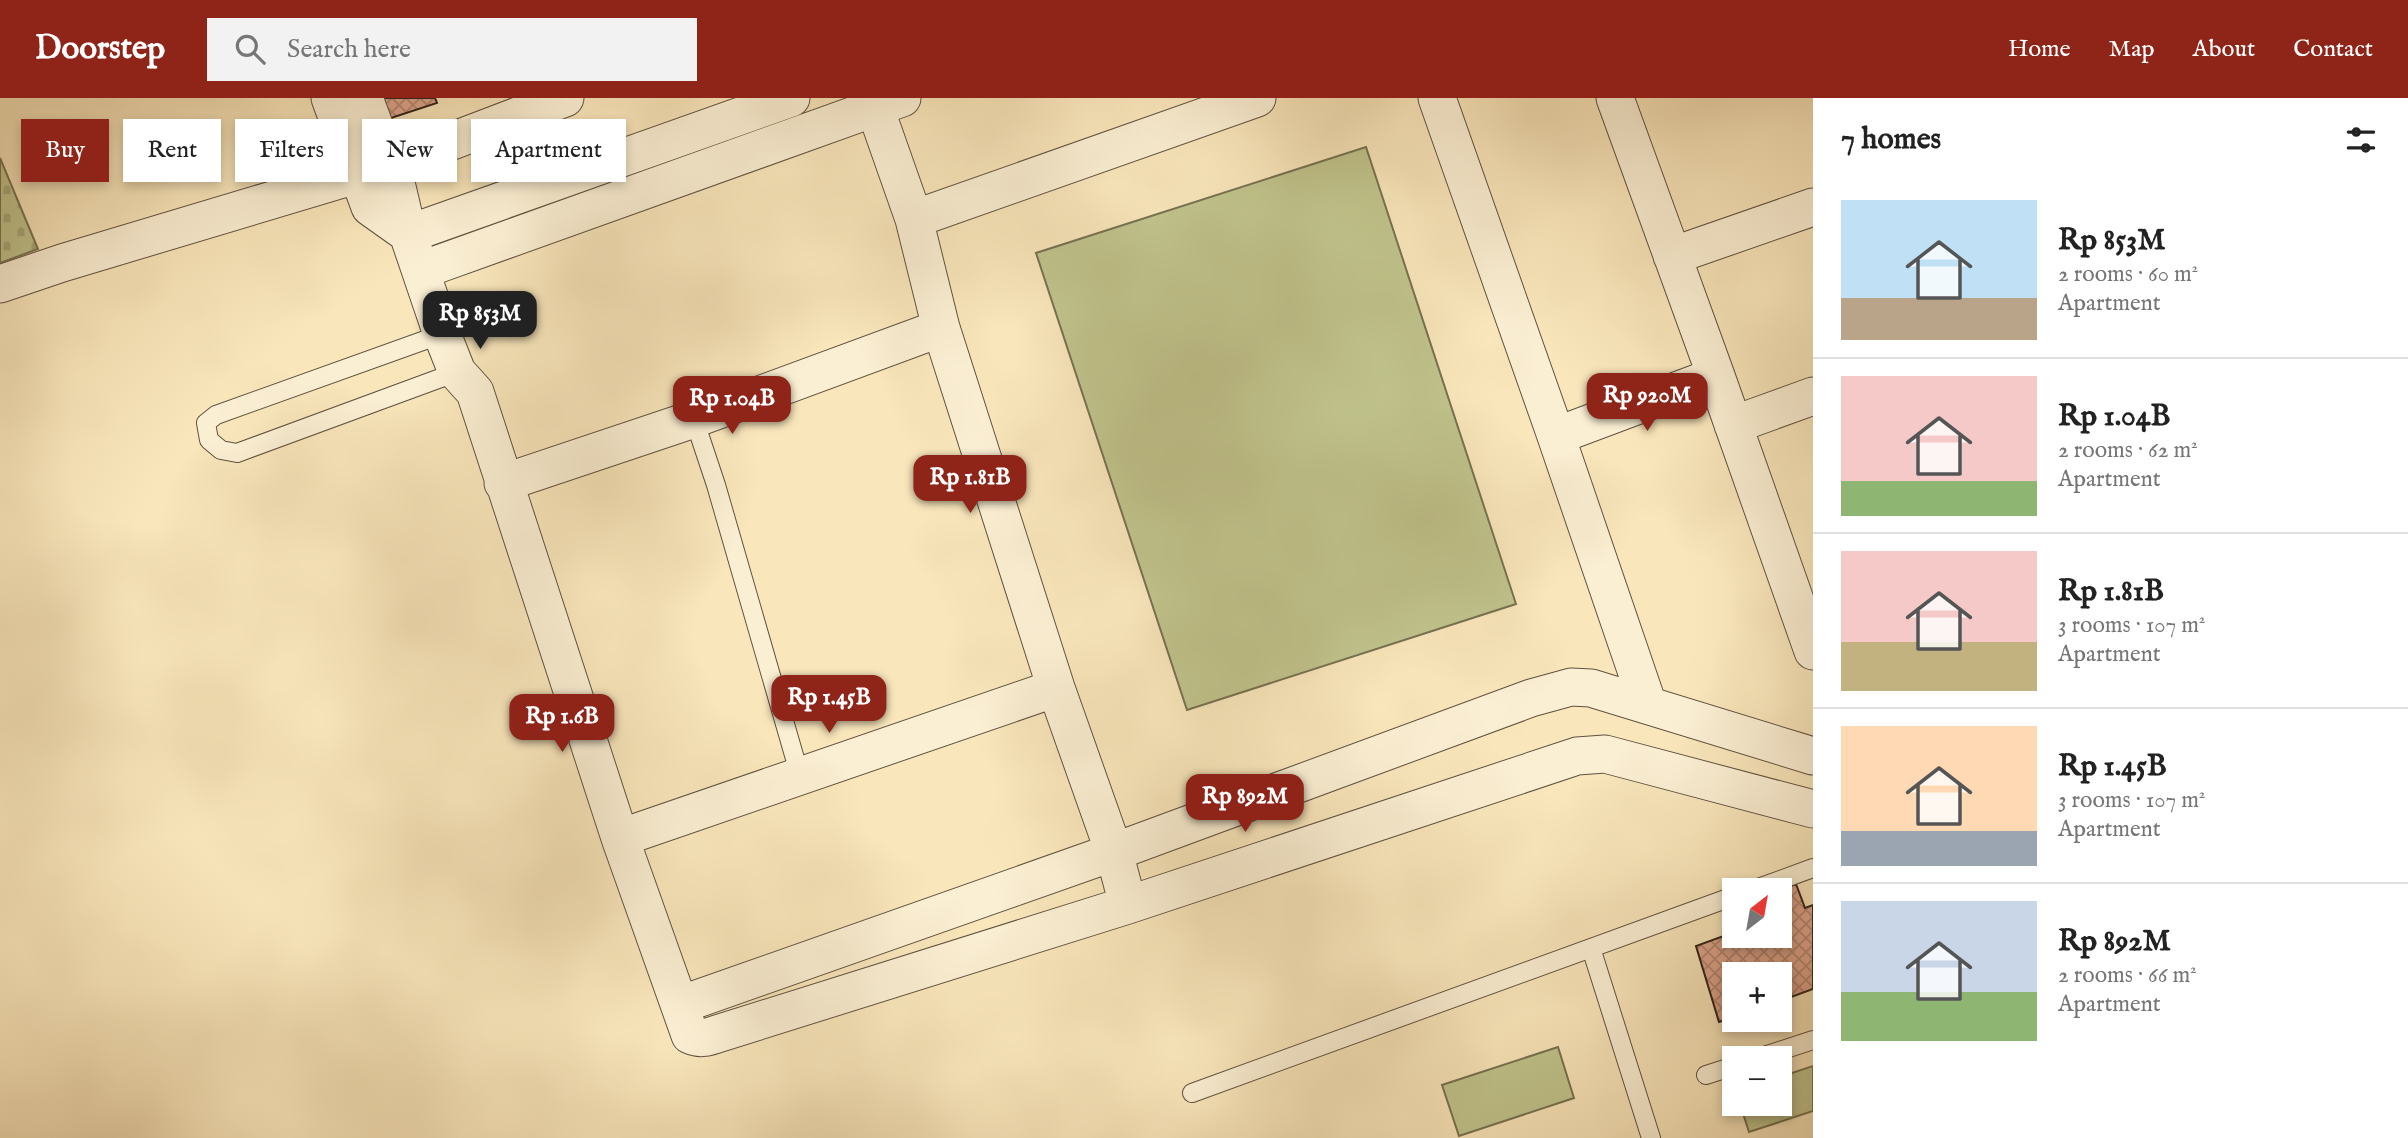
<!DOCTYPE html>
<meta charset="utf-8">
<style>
body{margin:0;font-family:"IM FELL English",serif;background:#f2f2f2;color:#222;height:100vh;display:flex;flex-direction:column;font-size:26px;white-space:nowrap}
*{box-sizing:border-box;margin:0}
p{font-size:23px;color:#767676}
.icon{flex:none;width:38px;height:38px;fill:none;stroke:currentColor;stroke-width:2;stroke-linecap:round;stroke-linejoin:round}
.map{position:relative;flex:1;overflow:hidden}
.drawer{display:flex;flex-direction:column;background:#fff;width:595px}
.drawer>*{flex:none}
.top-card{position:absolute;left:21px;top:21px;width:665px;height:63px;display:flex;gap:14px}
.needle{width:46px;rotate:31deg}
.fabs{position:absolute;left:1722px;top:780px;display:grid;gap:14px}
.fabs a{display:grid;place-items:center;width:70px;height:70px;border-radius:0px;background:#fff;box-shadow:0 4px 10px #0003;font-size:35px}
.price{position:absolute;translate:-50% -60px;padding:0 16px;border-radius:14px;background:#8f2418;color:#fff;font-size:23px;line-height:46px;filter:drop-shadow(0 2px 4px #0008)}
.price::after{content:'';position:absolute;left:50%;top:42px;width:21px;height:16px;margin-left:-10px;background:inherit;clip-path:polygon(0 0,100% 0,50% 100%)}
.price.on{background:#222;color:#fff}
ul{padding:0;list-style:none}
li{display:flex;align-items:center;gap:21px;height:175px;padding:0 28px}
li+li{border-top:2px solid #e0e0e0}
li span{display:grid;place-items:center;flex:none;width:196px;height:140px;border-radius:0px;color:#555}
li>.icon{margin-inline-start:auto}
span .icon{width:84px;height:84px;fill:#fffc;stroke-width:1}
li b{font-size:30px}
h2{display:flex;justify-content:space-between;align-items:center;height:84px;padding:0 28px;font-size:30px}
.chip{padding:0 24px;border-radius:0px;background:#fff;box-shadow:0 4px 10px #0003;font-size:24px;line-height:63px}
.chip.on{background:#8f2418;color:#fff}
header{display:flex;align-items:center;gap:42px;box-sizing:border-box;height:98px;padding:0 35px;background:#8f2418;color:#fff}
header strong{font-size:33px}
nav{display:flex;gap:38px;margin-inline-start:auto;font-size:24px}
.search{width:490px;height:63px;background:#f2f2f2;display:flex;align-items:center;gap:18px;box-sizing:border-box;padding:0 24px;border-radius:0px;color:#767676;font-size:26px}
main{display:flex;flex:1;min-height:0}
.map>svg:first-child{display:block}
.cemetery{fill:url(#cemetery-stones);stroke:#777252;stroke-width:2}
.park{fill:#c1c48d;stroke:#777252;stroke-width:2}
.building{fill:url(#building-cross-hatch);stroke:#2d2118;stroke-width:2}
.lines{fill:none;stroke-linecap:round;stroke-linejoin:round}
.lane-casing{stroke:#605241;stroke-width:20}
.street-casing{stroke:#605241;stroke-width:39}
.lane{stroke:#fbefd3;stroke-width:18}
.street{stroke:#fbefd3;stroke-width:37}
</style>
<header>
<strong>Doorstep</strong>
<div class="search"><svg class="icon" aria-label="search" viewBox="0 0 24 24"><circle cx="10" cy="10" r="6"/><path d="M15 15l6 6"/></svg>Search here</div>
<nav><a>Home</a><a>Map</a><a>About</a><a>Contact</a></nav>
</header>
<main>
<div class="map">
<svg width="1813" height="1040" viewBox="0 0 1813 1040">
<defs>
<pattern id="cemetery-stones" width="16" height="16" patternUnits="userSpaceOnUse" patternTransform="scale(1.75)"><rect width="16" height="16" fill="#c1c48d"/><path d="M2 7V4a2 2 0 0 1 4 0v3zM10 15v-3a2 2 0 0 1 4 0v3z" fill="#a6a879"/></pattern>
<pattern id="building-cross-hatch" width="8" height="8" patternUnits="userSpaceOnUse" patternTransform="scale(1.75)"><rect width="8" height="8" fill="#dda48c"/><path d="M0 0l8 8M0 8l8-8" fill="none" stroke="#b48571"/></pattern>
</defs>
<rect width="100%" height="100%" fill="#f9e6bb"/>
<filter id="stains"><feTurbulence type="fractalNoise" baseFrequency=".00286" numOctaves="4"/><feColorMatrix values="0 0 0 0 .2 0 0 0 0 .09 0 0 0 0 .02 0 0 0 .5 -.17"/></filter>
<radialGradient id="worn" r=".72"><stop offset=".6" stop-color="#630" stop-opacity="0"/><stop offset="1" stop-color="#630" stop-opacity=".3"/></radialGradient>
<path class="cemetery" d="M 0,60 L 38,151 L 0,165 Z"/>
<path class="park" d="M 1366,49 L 1516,506 L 1187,612 L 1036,155 Z
M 1558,949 L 1574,1000 L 1459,1038 L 1442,987 Z
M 1813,968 L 1813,1013 L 1749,1034 L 1740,1006 L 1780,1006 L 1780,979 Z"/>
<path class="building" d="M 381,0 L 435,0 L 437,5 L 388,21 Z
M 1796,786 L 1805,810 L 1813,807 L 1813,891 L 1780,903 L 1780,877 L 1734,877 L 1734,919 L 1719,924 L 1696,848 L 1732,835 L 1724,812 L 1734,808 L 1734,838 L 1780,838 L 1780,793 L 1778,793 Z"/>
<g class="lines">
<defs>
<path id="lane" d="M 442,236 L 216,317 L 206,325 L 209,342 L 221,352 L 237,355 L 457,274
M 694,321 L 716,387 L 800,678
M 1750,793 L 1813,770
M 1591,850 L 1651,1040
M 1755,961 L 1813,942
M 1706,977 L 1734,968
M 1192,995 L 1734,798"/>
<path id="street" d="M 330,0 L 370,109 L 408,136
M 364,0 L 397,89 L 408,136 L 442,236 L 457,274 L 475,294 L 620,740 L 690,937 C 701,942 707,939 717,936 L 1128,807 L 1577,658 L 1605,656 L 1813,711
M 1437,0 L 1556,338 L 1648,607
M 1615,0 L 1716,278 L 1813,553
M 875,10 L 914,121 L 941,230 L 1056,590 L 1114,754 L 1128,807
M 914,121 L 1257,0
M 408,136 L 791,0
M 1672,158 L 1813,109
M 422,172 L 902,0
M 0,186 L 62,165 L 389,67 L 565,0
M 1733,327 L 1813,298
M 1556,338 L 1716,278
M 503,385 L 694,321 L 941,230
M 620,740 L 1056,590
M 680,907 L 1114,754 L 1531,600 L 1571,589 L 1591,590 L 1813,658"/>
</defs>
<use href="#lane" class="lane-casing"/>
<use href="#street" class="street-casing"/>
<use href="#lane" class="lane"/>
<use href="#street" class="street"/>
</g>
<rect width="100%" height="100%" filter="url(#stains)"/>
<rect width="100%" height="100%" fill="url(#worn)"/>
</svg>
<div class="fabs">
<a><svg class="needle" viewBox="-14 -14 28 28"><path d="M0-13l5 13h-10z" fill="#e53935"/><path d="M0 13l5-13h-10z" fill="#767676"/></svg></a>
<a>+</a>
<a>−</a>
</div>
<b class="price on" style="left:480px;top:253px">Rp 853M</b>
<b class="price" style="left:1647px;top:335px">Rp 920M</b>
<b class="price" style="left:732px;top:338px">Rp 1.04B</b>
<b class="price" style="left:970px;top:417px">Rp 1.81B</b>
<b class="price" style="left:829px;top:637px">Rp 1.45B</b>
<b class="price" style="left:562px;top:656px">Rp 1.6B</b>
<b class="price" style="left:1245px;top:736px">Rp 892M</b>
<div class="top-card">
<a class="chip on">Buy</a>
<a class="chip">Rent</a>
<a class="chip">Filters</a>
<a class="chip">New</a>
<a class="chip">Apartment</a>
</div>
</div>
<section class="drawer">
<h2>7 homes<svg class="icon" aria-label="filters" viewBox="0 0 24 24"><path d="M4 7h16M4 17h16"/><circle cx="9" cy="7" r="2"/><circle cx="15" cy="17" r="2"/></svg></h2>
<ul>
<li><span style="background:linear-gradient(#bfe0f5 70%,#b9a48a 0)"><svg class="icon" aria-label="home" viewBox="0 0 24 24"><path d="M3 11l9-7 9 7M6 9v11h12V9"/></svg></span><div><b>Rp 853M</b><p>2 rooms · 60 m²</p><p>Apartment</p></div></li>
<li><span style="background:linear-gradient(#f6c9c9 75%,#8fb573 0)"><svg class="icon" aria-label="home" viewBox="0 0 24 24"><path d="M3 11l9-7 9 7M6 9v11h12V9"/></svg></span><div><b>Rp 1.04B</b><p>2 rooms · 62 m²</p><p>Apartment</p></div></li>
<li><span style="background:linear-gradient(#f6c9c9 65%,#c2b280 0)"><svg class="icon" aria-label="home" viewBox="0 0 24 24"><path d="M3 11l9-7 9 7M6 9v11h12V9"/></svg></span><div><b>Rp 1.81B</b><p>3 rooms · 107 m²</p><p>Apartment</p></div></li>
<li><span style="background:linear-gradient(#ffd9b3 75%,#9aa5b1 0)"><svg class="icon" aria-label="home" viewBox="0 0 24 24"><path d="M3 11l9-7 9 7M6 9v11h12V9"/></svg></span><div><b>Rp 1.45B</b><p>3 rooms · 107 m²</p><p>Apartment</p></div></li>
<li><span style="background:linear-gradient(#c9d6e8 65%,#8fb573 0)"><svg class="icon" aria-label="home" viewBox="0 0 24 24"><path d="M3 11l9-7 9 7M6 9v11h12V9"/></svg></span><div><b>Rp 892M</b><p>2 rooms · 66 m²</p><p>Apartment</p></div></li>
</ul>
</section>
</main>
